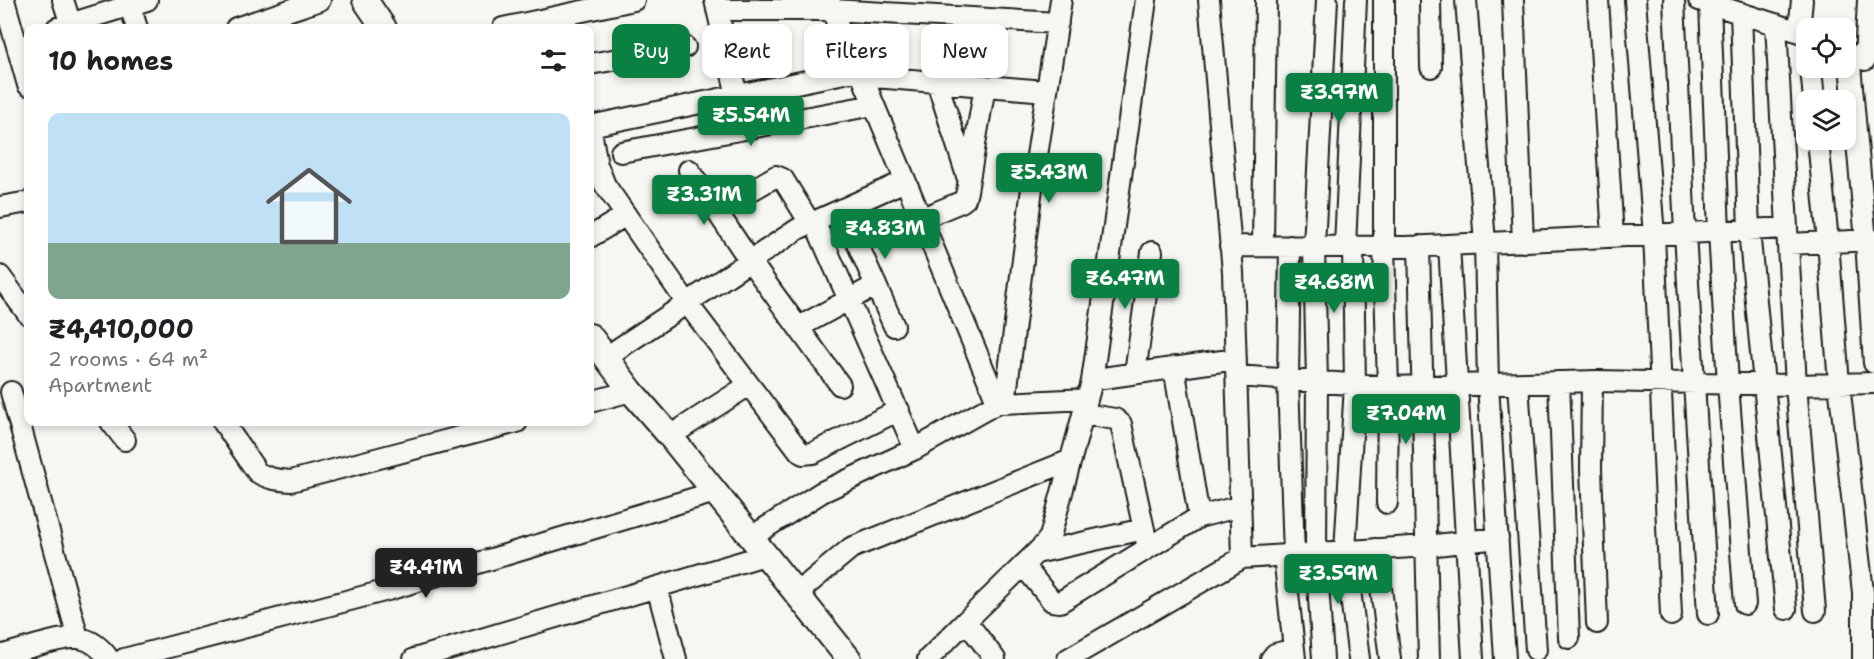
<!DOCTYPE html>
<meta charset="utf-8">
<style>
body{margin:0;font-family:"Shantell Sans",sans-serif;background:#f6f6f6;color:#202124;height:100vh;display:flex;flex-direction:column;font-size:22px;white-space:nowrap}
*{box-sizing:border-box;margin:0}
p{font-size:20px;color:#757577}
.icon{flex:none;width:33px;height:33px;fill:none;stroke:currentColor;stroke-width:2;stroke-linecap:round;stroke-linejoin:round}
.map{position:relative;flex:1;overflow:hidden}
.panel{position:absolute;left:24px;top:24px;width:570px;height:402px;display:flex;flex-direction:column;background:#fff;border-radius:12px;box-shadow:0 3px 9px #0003}
.panel>*{flex:none}
.guide{position:absolute;left:612px;top:24px;width:570px;height:54px;display:flex;gap:12px}
.controls{position:absolute;left:1796px;top:18px;display:grid;gap:12px}
.controls a{display:grid;place-items:center;width:60px;height:60px;border-radius:12px;background:#fff;box-shadow:0 3px 9px #0003;font-size:30px}
.price{position:absolute;translate:-50% -51px;padding:0 14px;border-radius:6px;background:#0b8043;color:#fff;font-size:20px;line-height:39px;filter:drop-shadow(0 2px 3px #0008)}
.price::after{content:'';position:absolute;left:50%;top:36px;width:18px;height:14px;margin-left:-9px;background:inherit;clip-path:polygon(0 0,100% 0,50% 100%)}
.price.active{background:#222;color:#fff}
ul{padding:0;list-style:none}
li{display:grid;align-content:center;gap:12px;height:318px;padding:0 24px}
li span{display:grid;place-items:center;height:186px;border-radius:12px;color:#555}
li>.icon{margin-inline-start:auto}
span .icon{width:108px;height:108px;fill:#fffc;stroke-width:1}
li b{font-size:26px}
h2{display:flex;justify-content:space-between;align-items:center;height:72px;padding:0 24px;font-size:26px}
.tag{padding:0 21px;border-radius:12px;background:#fff;box-shadow:0 3px 9px #0003;font-size:21px;line-height:54px}
.tag.active{background:#0b8043;color:#fff}
.map>svg:first-child{display:block}
.lines{fill:none;stroke-linecap:round;stroke-linejoin:round}
.minor-casing{stroke:#1c1c1c;stroke-width:24}
.major-casing{stroke:#1c1c1c;stroke-width:28}
.minor{stroke:#f6f6f2;stroke-width:20}
.major{stroke:#f6f6f2;stroke-width:24}
</style>
<div class="map">
<svg width="1874" height="659" viewBox="0 0 1874 659">
<rect width="100%" height="100%" fill="#f6f6f2"/>
<filter id="ink" filterUnits="userSpaceOnUse"><feTurbulence type="fractalNoise" baseFrequency=".0167" numOctaves="2"/><feDisplacementMap in="SourceGraphic" scale="12" xChannelSelector="R" yChannelSelector="G"/><feConvolveMatrix kernelMatrix="1 2 1 2 8 2 1 2 1" color-interpolation-filters="sRGB"/></filter>
<g filter="url(#ink)">
<g class="lines">
<defs>
<path id="minor" d="M 4,0 L 28,85
M 63,0 L 72,28
M 128,0 L 137,28
M 715,0 L 737,96
M 829,0 L 852,67 L 854,71 L 862,76 L 1047,91
M 1384,0 L 1384,247 L 1388,387 L 1387,503
M 1430,0 L 1431,67
M 1466,0 L 1485,243 L 1488,384 L 1505,659
M 1513,0 L 1523,242
M 1598,0 L 1613,237
M 1635,0 L 1654,235 L 1671,615
M 1674,0 L 1685,233 L 1708,614
M 1699,0 L 1806,34
M 1710,4 L 1719,232 L 1728,384 L 1745,604
M 717,10 L 832,10 L 1058,23
M 1741,13 L 1749,230 L 1786,609
M 57,28 L 147,0
M 236,28 L 320,0
M 503,28 L 634,0
M 1799,32 L 1802,0
M 1849,54 L 1866,241 L 1874,363
M 1865,60 L 1868,0
M 590,64 L 685,47
M 1811,68 L 1814,100
M 862,76 L 996,399 L 1002,403 L 1087,399
M 937,82 L 967,176
M 590,125 L 597,165 L 605,185 L 687,303 L 800,452 L 803,454 L 813,453 L 899,410
M 590,126 L 854,71
M 1818,140 L 1828,242 L 1839,384 L 1863,592 L 1863,659
M 621,152 L 874,105
M 689,170 L 750,261 L 840,385
M 0,207 L 28,202
M 842,209 L 894,326
M 716,211 L 776,176 L 783,179 L 810,223
M 920,219 L 961,202 L 965,199 L 967,191 L 985,86
M 814,221 L 915,449
M 590,237 L 626,215
M 1788,244 L 1874,240
M 1449,245 L 1473,659
M 1230,246 L 1407,247 L 1787,228 L 1776,24
M 1263,246 L 1266,0
M 1290,246 L 1288,380 L 1294,555
M 1419,246 L 1429,659
M 1345,247 L 1356,0
M 1353,247 L 1355,385 L 1345,551 L 1359,659
M 0,276 L 28,314
M 799,327 L 876,285
M 606,357 L 798,229 L 905,181
M 1174,367 L 1199,517
M 1135,373 L 1152,252
M 1237,376 L 1392,387 L 1597,381 L 1796,385 L 1787,228
M 1092,381 L 1146,0
M 1592,381 L 1591,469 L 1597,623
M 1559,382 L 1569,638
M 1518,384 L 1536,650
M 11,392 L 78,638
M 590,402 L 631,391
M 1005,403 L 1032,188 L 1061,0
M 1083,414 L 1115,419 L 1121,424 L 1148,548
M 111,422 L 125,440
M 223,422 L 257,472 C 268,479 278,480 291,481 L 517,422
M 670,436 L 749,385
M 751,537 L 822,492 L 915,449 L 999,402
M 1376,549 L 1390,659
M 1036,553 L 1144,529
M 1284,555 L 1295,659
M 1242,558 L 1427,546 L 1498,538
M 1023,565 L 1052,601 L 1060,602 L 1199,517 L 1241,506
M 657,587 L 676,659
M 796,594 L 851,548 L 1071,460
M 1815,611 L 1796,385 L 1874,383
M 966,621 L 1043,546 L 1050,537 L 1092,381 L 1096,379 L 1236,359
M 0,656 C 18,651 63,636 79,638 C 92,640 102,649 109,659
M 124,659 L 388,590 L 715,492
M 414,659 L 765,555
M 928,659 L 966,621 L 995,659
M 1068,659 L 1242,558 L 1233,272 L 1209,0
M 1271,659 L 1275,654 L 1294,649
M 1323,659 L 1316,553 L 1317,382 L 1314,246 L 1327,0"/>
<path id="major" d="M 365,0 L 384,28
M 590,336 L 631,391 L 670,436 L 849,659"/>
</defs>
<use href="#minor" class="minor-casing"/>
<use href="#major" class="major-casing"/>
<use href="#minor" class="minor"/>
<use href="#major" class="major"/>
</g>
</g>
</svg>
<div class="controls">
<a><svg class="icon" aria-label="locate" viewBox="0 0 24 24"><circle cx="12" cy="12" r="6"/><path d="M12 2v4M12 18v4M2 12h4M18 12h4"/></svg></a>
<a><svg class="icon" aria-label="layers" viewBox="0 0 24 24"><path d="M12 4l9 5-9 5-9-5zM3 14l9 5 9-5"/></svg></a>
</div>
<b class="price" style="left:1339px;top:124px">₹3.97M</b>
<b class="price" style="left:751px;top:147px">₹5.54M</b>
<b class="price" style="left:1049px;top:204px">₹5.43M</b>
<b class="price" style="left:704px;top:226px">₹3.31M</b>
<b class="price" style="left:885px;top:260px">₹4.83M</b>
<b class="price" style="left:1125px;top:310px">₹6.47M</b>
<b class="price" style="left:1334px;top:314px">₹4.68M</b>
<b class="price" style="left:1406px;top:445px">₹7.04M</b>
<b class="price active" style="left:426px;top:599px">₹4.41M</b>
<b class="price" style="left:1338px;top:605px">₹3.59M</b>
<div class="guide">
<a class="tag active">Buy</a>
<a class="tag">Rent</a>
<a class="tag">Filters</a>
<a class="tag">New</a>
</div>
<section class="panel">
<h2>10 homes<svg class="icon" aria-label="filters" viewBox="0 0 24 24"><path d="M4 7h16M4 17h16"/><circle cx="9" cy="7" r="2"/><circle cx="15" cy="17" r="2"/></svg></h2>
<ul>
<li><span style="background:linear-gradient(#bfe0f5 70%,#7fa58c 0)"><svg class="icon" aria-label="home" viewBox="0 0 24 24"><path d="M3 11l9-7 9 7M6 9v11h12V9"/></svg></span><div><b>₹4,410,000</b><p>2 rooms · 64 m²</p><p>Apartment</p></div></li>
</ul>
</section>
</div>
